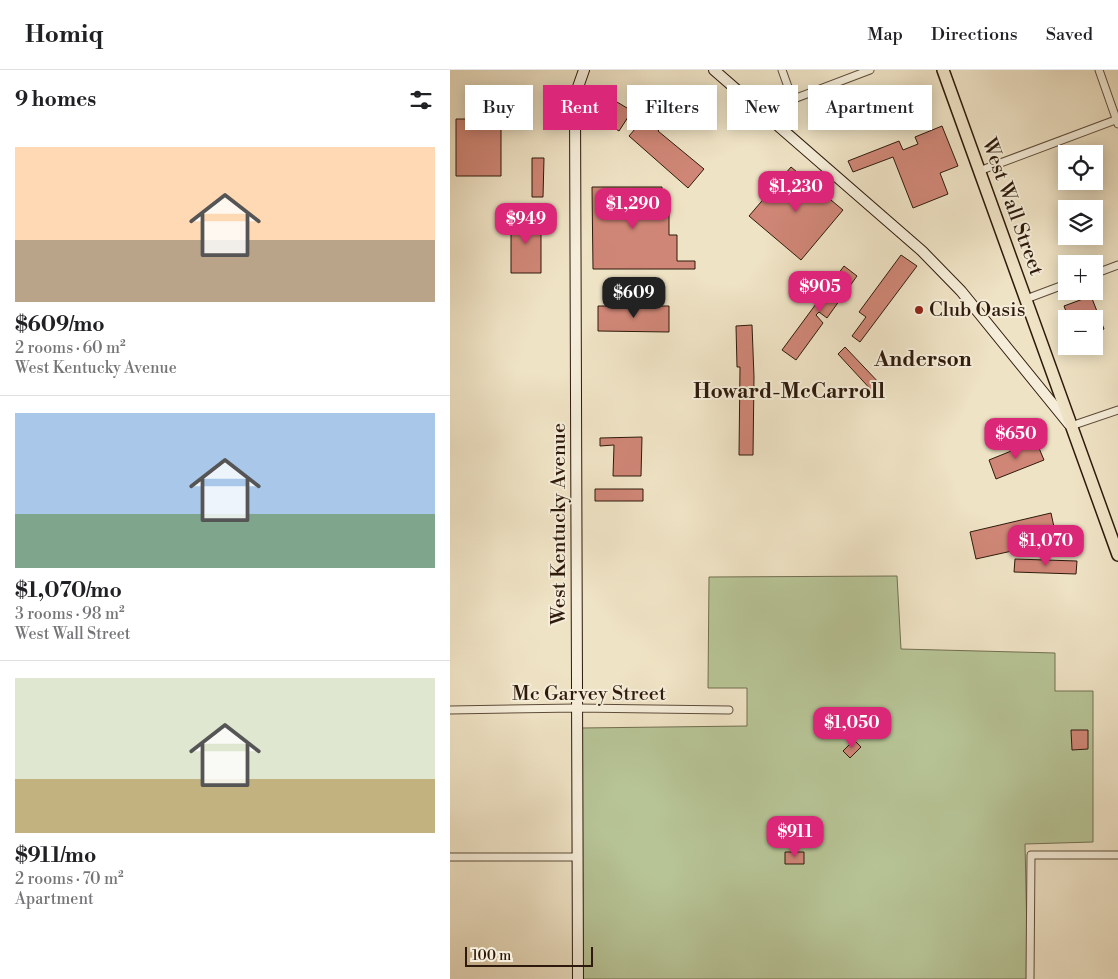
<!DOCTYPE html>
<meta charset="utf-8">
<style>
body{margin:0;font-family:"Libre Bodoni",serif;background:#f2f2f2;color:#202124;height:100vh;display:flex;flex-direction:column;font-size:19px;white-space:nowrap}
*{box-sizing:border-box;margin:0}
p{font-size:16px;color:#757577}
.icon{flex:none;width:28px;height:28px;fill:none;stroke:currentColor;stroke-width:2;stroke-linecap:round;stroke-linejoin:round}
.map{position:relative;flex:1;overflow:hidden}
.drawer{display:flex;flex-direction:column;background:#fff;width:450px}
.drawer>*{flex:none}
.top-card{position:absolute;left:15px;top:15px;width:475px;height:45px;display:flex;gap:10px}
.tools{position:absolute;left:608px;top:75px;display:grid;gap:10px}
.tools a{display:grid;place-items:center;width:45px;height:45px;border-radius:0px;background:#fff;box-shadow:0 2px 12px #0003;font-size:25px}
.scale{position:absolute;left:15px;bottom:12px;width:128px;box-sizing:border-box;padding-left:5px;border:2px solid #2e1a0c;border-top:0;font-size:14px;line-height:18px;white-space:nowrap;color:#2e1a0c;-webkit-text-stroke:4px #f5edd9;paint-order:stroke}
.price{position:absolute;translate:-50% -42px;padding:0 11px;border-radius:10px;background:#db2777;color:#fff;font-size:16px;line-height:32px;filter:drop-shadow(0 1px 2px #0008)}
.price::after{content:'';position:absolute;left:50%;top:30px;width:15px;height:11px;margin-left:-8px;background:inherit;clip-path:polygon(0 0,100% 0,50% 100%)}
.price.current{background:#222;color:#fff}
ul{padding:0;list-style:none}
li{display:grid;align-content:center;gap:10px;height:265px;padding:0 15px}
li+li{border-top:1px solid #e0e0e0}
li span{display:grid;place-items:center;height:155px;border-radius:0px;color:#555}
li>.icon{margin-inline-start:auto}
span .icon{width:90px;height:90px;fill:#fffc;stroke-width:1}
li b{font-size:21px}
h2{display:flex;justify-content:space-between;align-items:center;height:60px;padding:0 15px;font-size:21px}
.tag{padding:0 18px;border-radius:0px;background:#fff;box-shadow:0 2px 12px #0003;font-size:18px;line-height:45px}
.tag.current{background:#db2777;color:#fff}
header{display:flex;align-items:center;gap:30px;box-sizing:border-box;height:70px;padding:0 25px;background:#fff;border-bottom:1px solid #e0e0e0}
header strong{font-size:24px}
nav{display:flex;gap:28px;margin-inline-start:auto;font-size:18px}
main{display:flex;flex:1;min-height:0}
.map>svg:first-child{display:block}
.green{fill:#b7c496;stroke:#726f51}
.building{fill:#cf8676;stroke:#2e1a0c}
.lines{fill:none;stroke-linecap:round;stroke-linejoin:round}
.street-casing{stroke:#5e4c3a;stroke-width:9}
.secondary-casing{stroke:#2e1a0c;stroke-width:12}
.primary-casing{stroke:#2e1a0c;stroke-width:14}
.street{stroke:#f5edd9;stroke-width:7}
.secondary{stroke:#f5edd9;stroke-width:10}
.primary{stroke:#efe3c5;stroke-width:11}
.poi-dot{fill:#8f2418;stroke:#f5edd9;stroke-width:2}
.labels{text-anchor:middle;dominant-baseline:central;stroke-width:4;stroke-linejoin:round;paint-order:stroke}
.street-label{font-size:20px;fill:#2e1a0c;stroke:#f5edd9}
.poi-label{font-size:20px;fill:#2e1a0c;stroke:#f5edd9;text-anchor:start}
.neighbourhood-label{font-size:21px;font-weight:bold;fill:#2e1a0c;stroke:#f5edd9}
</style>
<header>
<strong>Homiq</strong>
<nav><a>Map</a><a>Directions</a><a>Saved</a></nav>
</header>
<main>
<section class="drawer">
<h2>9 homes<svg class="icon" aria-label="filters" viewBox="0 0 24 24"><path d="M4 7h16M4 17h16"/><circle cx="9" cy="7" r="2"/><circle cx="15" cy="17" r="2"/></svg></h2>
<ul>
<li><span style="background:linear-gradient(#ffd9b3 60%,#b9a48a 0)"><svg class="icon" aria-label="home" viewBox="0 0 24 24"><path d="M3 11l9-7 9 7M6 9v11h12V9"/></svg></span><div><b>$609/mo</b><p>2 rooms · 60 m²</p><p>West Kentucky Avenue</p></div></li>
<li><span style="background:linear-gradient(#a9c7e8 65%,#7fa58c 0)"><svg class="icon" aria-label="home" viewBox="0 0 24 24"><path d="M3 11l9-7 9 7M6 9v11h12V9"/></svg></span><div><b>$1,070/mo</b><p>3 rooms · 98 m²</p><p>West Wall Street</p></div></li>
<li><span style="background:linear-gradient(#dfe7d0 65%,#c2b280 0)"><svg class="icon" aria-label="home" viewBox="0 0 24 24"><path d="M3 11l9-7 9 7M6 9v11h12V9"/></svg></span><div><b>$911/mo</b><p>2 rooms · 70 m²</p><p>Apartment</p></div></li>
</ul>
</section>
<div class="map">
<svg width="668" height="909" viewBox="0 0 668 909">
<rect width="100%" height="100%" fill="#efe3c5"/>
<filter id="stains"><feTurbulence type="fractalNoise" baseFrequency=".004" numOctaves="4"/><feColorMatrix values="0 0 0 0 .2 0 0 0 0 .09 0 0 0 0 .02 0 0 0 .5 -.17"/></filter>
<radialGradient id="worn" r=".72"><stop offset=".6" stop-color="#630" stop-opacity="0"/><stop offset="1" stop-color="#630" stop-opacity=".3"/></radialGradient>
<path class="green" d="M 447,506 L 451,579 L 605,583 L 605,621 L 643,621 L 643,772 L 575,774 L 578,909 L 131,909 L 131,658 L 297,656 L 297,618 L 258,618 L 259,507 Z"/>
<path class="building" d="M 152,23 L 182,41 L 169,61 L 140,43 Z
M 441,23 L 451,50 L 432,57 L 422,30 Z
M 204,37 L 218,50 L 208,61 L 254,99 L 238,118 L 179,66 Z
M 6,49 L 51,49 L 51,106 L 6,106 Z
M 492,56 L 508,96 L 490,103 L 498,124 L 463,138 L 443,87 L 403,102 L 398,91 L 449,71 L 453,80 L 468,74 L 465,67 Z
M 82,88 L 94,88 L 93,127 L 82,127 Z
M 341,97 L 393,140 L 351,190 L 299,146 Z
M 142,117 L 212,117 L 212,139 L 219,139 L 219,165 L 227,165 L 227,191 L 245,191 L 245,199 L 143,199 Z
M 61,147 L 91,147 L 91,203 L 61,203 Z
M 451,185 L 467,196 L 410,272 L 402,266 L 416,247 L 409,242 Z
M 394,196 L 407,206 L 377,248 L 369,242 L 366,245 L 373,253 L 346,290 L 332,280 Z
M 641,226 L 654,259 L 644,263 L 644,249 L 619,249 L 614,236 Z
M 148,236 L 219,236 L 219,262 L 148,261 Z
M 302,255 L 304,307 L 303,385 L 289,385 L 290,297 L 287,297 L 286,256 Z
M 395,277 L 432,316 L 424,323 L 388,284 Z
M 192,367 L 191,406 L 163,406 L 164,375 L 150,376 L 150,368 Z
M 586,371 L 594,390 L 546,409 L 539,390 Z
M 145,419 L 193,419 L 193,431 L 145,431 Z
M 601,443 L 607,471 L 526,489 L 520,462 Z
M 565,489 L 627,491 L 626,504 L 564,502 Z
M 621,660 L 638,660 L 638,679 L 622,680 Z
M 404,670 L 411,677 L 400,688 L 393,681 Z
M 335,782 L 354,782 L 354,794 L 335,794 Z"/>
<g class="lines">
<defs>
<path id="street" d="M 332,0 L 342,28
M 649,0 L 668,54
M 312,41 L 420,0
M 529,101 L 668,49
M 644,204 L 668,195
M 576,229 L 616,214
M 621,356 L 668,340
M 0,640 L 127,638 L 279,640
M 0,787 L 127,787
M 580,909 L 581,785 L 668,785"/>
<path id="secondary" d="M 264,0 L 472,181 L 511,221 L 619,354
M 128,909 L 125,34 L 128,17 L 134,0"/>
<path id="primary" d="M 493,0 L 668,485"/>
</defs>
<use href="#street" class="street-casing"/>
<use href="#secondary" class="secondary-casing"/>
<use href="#primary" class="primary-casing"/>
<use href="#street" class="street"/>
<use href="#secondary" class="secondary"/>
<use href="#primary" class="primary"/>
</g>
<circle class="poi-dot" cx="469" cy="240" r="5"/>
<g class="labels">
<g class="street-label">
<text transform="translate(562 137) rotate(70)">West Wall Street</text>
<text transform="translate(109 454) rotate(-90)">West Kentucky Avenue</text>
<text x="139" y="624">Mc Garvey Street</text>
</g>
<g class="poi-label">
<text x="479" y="240">Club Oasis</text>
</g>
<g class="neighbourhood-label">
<text x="473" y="290">Anderson</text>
<text x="339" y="322">Howard-McCarroll</text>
</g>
</g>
<rect width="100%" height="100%" filter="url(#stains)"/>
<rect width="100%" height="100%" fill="url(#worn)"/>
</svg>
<div class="tools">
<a><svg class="icon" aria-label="locate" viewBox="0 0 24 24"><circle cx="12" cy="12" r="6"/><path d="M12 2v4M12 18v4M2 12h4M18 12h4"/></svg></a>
<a><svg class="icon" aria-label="layers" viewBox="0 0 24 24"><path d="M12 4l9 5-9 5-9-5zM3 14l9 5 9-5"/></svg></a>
<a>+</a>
<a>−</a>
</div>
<div class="scale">100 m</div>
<b class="price" style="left:346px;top:143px">$1,230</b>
<b class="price" style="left:183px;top:160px">$1,290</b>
<b class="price" style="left:76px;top:175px">$949</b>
<b class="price" style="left:370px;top:243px">$905</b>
<b class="price current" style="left:184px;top:249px">$609</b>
<b class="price" style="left:566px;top:390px">$650</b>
<b class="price" style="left:596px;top:497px">$1,070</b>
<b class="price" style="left:402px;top:679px">$1,050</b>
<b class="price" style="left:345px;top:788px">$911</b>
<div class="top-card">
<a class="tag">Buy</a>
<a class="tag current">Rent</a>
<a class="tag">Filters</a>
<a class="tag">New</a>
<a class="tag">Apartment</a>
</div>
</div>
</main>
